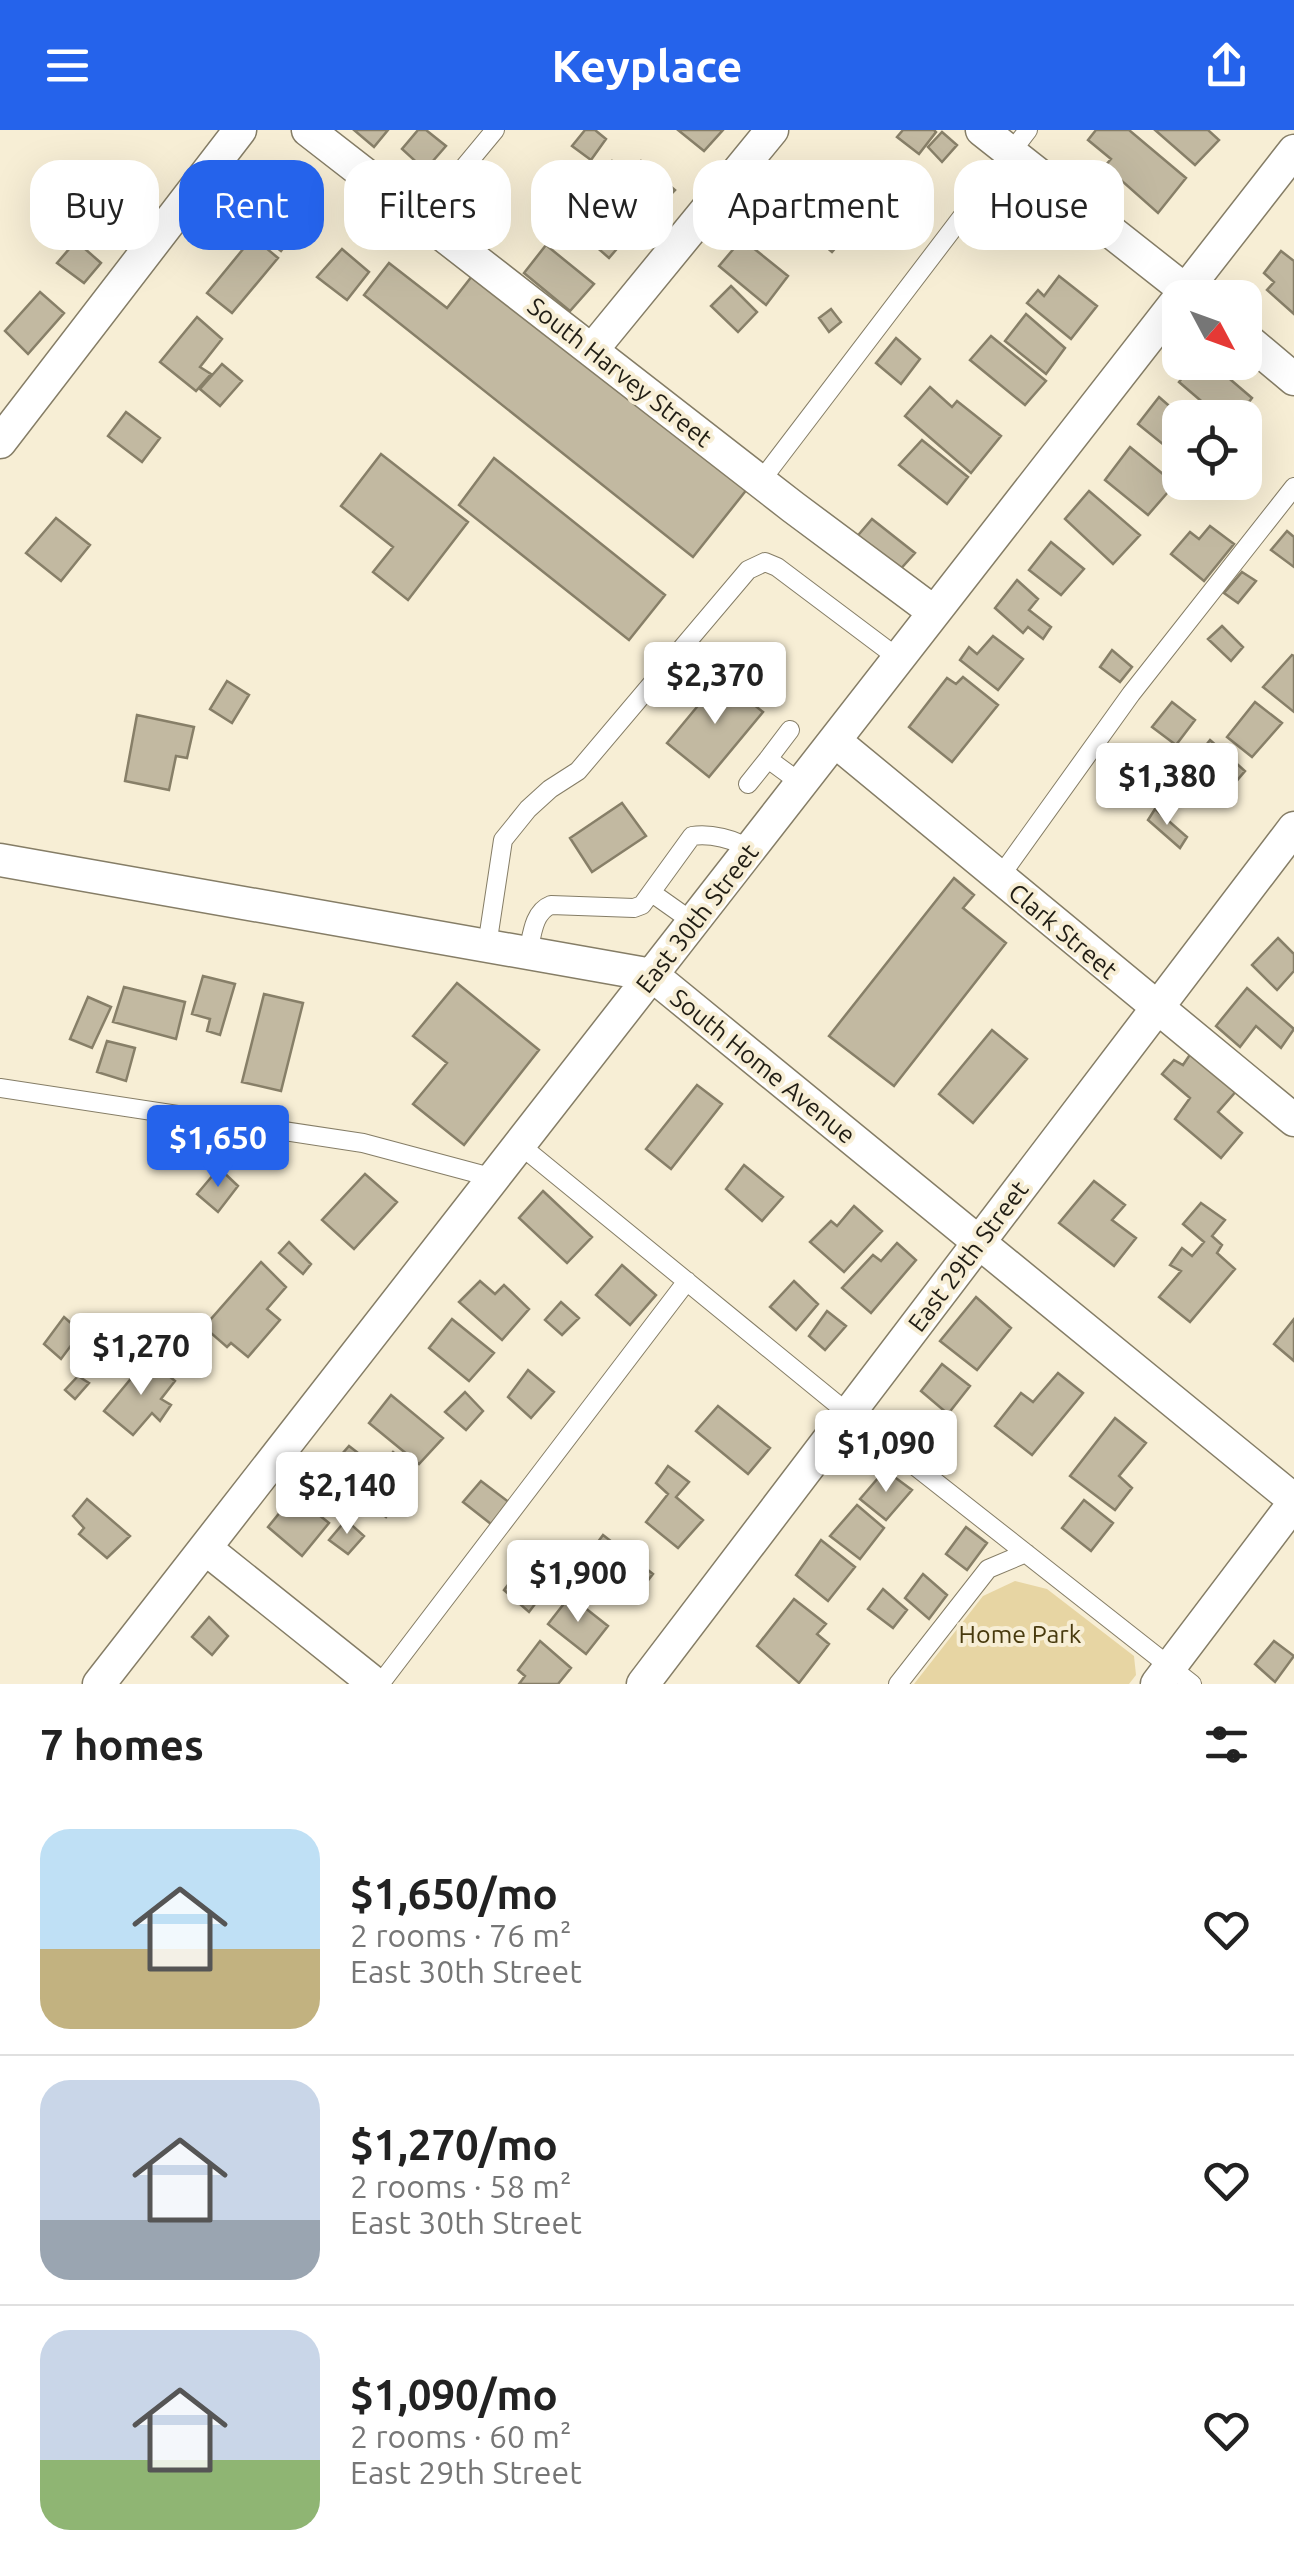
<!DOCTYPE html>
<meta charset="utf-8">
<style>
body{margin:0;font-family:Ubuntu,sans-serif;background:#f2f2f2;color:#222;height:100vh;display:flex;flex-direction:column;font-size:38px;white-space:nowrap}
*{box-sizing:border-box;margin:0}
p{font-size:32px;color:#767676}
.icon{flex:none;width:55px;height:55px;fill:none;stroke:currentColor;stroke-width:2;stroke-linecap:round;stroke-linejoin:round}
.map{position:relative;height:1554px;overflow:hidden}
.panel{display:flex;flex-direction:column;background:#fff;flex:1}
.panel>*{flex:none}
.guide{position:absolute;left:30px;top:30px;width:1235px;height:90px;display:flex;gap:20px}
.needle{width:65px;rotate:131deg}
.tools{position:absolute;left:1162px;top:150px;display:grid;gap:20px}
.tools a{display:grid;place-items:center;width:100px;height:100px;border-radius:20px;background:#fff;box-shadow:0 10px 40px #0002;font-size:50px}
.price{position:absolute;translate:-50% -85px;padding:0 22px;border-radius:10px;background:#fff;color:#222;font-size:32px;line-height:65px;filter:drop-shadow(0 2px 5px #0008)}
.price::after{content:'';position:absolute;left:50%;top:60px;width:30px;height:22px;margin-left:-15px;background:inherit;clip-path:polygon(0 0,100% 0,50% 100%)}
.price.active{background:#2563eb;color:#fff}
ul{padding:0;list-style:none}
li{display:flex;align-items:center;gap:30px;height:250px;padding:0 40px}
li+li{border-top:2px solid #e0e0e0}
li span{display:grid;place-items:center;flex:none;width:280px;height:200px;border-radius:30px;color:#555}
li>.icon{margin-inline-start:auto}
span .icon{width:120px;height:120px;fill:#fffc;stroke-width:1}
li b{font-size:42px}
h2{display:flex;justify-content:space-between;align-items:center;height:120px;padding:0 40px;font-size:42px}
.pill{padding:0 35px;border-radius:30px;background:#fff;box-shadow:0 10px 40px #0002;font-size:35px;line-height:90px}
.pill.active{background:#2563eb;color:#fff}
header{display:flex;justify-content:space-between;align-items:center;height:130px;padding:0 40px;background:#2563eb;color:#fff;font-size:45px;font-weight:700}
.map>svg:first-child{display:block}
.green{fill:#e7d5a3}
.building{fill:#c2b9a1;stroke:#877f68;stroke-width:2.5}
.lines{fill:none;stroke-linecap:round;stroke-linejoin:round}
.lane-casing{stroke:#857d66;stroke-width:20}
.street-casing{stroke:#857d66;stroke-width:35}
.lane{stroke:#fff;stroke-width:18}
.street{stroke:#fff;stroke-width:32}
.labels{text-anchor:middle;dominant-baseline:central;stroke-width:8;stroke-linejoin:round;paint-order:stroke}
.street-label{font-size:25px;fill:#201d14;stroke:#f7eed5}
.park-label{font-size:25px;fill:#483a0e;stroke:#f7eed5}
</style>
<header><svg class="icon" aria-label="menu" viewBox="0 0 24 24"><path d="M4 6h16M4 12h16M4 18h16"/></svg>Keyplace<svg class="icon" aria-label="share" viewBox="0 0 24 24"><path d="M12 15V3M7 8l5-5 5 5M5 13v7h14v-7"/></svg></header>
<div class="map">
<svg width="1294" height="1554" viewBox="0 0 1294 1554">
<rect width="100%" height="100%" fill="#f7eed5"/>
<path class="green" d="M 1015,1451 L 1047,1459 L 1134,1526 L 1136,1545 L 1129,1554 L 914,1554 L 983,1466 Z"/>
<path class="building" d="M 354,0 L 388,0 L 374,17 Z
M 418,0 L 426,0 L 446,16 L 425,40 L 402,19 Z
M 585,0 L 595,0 L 606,9 L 591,30 L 572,16 Z
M 678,0 L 723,0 L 704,21 Z
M 903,0 L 934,0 L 936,2 L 919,24 L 897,7 Z
M 1096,0 L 1129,0 L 1186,48 L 1158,83 L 1105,36 L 1111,29 L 1088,10 Z
M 1155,0 L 1208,0 L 1219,10 L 1195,35 Z
M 942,2 L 957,15 L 942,32 L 928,17 Z
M 612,31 L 629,45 L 641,31 L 675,60 L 651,85 L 603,41 Z
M 286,61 L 313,81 L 281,121 L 254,100 Z
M 575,61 L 595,76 L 583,92 L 562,76 Z
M 819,71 L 851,100 L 832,122 L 801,95 Z
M 613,72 L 640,92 L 609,128 L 584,106 Z
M 253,107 L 278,128 L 232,183 L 207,163 Z
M 742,109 L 788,146 L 766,175 L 719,136 Z
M 76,111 L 101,133 L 84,153 L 57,133 Z
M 546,115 L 594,154 L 570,181 L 524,143 Z
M 342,119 L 369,142 L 347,170 L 317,147 Z
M 1281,121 L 1294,131 L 1294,184 L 1267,160 L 1274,152 L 1264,143 Z
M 389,133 L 447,178 L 476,141 L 748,358 L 693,427 L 364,165 Z
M 1059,146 L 1097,176 L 1071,209 L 1027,173 L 1038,160 L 1044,166 Z
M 731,156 L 757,182 L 738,202 L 711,176 Z
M 40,162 L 64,183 L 28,224 L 5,201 Z
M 831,179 L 841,192 L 829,202 L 819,188 Z
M 1026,184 L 1065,218 L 1046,244 L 1005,211 Z
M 197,187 L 222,209 L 200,237 L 211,244 L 196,261 L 160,232 Z
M 991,206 L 1046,251 L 1025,275 L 970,230 Z
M 896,208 L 920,229 L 901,254 L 876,233 Z
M 1195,232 L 1210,232 L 1252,268 L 1237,288 L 1221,288 L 1179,252 Z
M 222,234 L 242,251 L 220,276 L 200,259 Z
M 930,257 L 952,277 L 957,271 L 1001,306 L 971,343 L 905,286 Z
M 1159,267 L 1183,288 L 1180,288 L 1180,328 L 1138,294 Z
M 126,282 L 160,308 L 142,332 L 108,306 Z
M 922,310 L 968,347 L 947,374 L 899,335 Z
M 1130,317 L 1175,354 L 1148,385 L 1105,350 Z
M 381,324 L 468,392 L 408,470 L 373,442 L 393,417 L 341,376 Z
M 494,328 L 665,465 L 629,510 L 459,375 Z
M 1089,361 L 1140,405 L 1113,434 L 1065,389 Z
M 56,388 L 90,415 L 61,451 L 26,423 Z
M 872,389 L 915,423 L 896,444 L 854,410 Z
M 1210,396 L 1234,414 L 1204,451 L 1171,424 L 1190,402 L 1199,409 Z
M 1287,401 L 1294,407 L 1294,437 L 1271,420 Z
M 1051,412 L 1084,439 L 1061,465 L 1029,440 Z
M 1242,442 L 1256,451 L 1238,473 L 1224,463 Z
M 1017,450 L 1038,469 L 1029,480 L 1051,497 L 1043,509 L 1028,497 L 1023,503 L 995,478 Z
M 1222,496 L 1243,517 L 1231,531 L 1208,509 Z
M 993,506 L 1023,529 L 998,560 L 960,530 L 969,517 L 977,524 Z
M 1112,520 L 1132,537 L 1120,552 L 1100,537 Z
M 1292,525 L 1294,526 L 1294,582 L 1263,557 Z
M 963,547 L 998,575 L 952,632 L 909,597 L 947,548 L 956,554 Z
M 721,548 L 763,582 L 709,647 L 667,613 Z
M 227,551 L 249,565 L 232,593 L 210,579 Z
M 1172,572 L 1195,590 L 1176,615 L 1152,597 Z
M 1255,572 L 1282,593 L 1252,627 L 1227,607 Z
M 137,585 L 194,597 L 187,628 L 176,626 L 169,660 L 125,651 Z
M 1210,610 L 1245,641 L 1216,675 L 1181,647 Z
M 622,673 L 646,706 L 592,742 L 570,708 Z
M 1155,679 L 1187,707 L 1180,718 L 1148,690 Z
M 954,748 L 974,765 L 963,778 L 1006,813 L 894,956 L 829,906 Z
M 1278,808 L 1294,824 L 1294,841 L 1277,860 L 1252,835 Z
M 203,846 L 235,854 L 220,905 L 207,901 L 210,889 L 192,884 Z
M 457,853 L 539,920 L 464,1015 L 413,974 L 447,933 L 413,906 Z
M 124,857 L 185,872 L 176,909 L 113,892 Z
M 1247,858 L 1294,899 L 1281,918 L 1256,896 L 1240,917 L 1216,896 Z
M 264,864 L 303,873 L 281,961 L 242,952 Z
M 88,867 L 111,877 L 92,918 L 70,909 Z
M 992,900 L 1027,929 L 973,993 L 939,964 Z
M 107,911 L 135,918 L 126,951 L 97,942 Z
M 1193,920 L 1239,958 L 1218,982 L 1242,1003 L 1221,1028 L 1175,989 L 1190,968 L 1162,944 L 1174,930 L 1183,935 Z
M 697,955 L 722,974 L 671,1039 L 646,1019 Z
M 744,1035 L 783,1067 L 762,1091 L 726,1059 Z
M 219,1038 L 238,1056 L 218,1082 L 197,1064 Z
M 365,1044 L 397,1072 L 354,1119 L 322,1090 Z
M 1094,1051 L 1125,1075 L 1112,1090 L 1136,1108 L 1114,1136 L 1059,1093 Z
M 543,1061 L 592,1107 L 567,1133 L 519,1088 Z
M 1201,1073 L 1225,1090 L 1212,1106 L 1222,1115 L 1217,1123 L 1235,1139 L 1190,1192 L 1159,1167 L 1181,1141 L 1170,1135 L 1182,1118 L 1192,1126 L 1204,1112 L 1183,1094 Z
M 1201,1073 L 1225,1090 L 1212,1106 L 1222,1115 L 1217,1123 L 1235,1139 L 1190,1192 L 1159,1167 L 1181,1141 L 1170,1135 L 1182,1118 L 1192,1126 L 1204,1112 L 1183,1094 Z
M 854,1076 L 882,1101 L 844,1142 L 810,1112 L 831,1091 L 837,1096 Z
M 289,1112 L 311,1134 L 303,1144 L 279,1123 Z
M 897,1113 L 916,1130 L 871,1183 L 842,1158 L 873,1125 L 881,1131 Z
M 261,1132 L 286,1157 L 267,1179 L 280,1190 L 248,1227 L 231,1213 L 227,1217 L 204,1197 Z
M 622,1135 L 656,1165 L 630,1195 L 596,1165 Z
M 480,1151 L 495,1164 L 504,1155 L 529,1179 L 502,1210 L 459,1172 Z
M 794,1151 L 818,1174 L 796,1200 L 770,1177 Z
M 976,1167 L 1011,1198 L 977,1240 L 940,1211 Z
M 561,1172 L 579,1188 L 562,1205 L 545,1190 Z
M 827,1181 L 846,1196 L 825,1220 L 809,1206 Z
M 64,1187 L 81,1202 L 61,1229 L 44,1214 Z
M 452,1189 L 494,1223 L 469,1251 L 429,1218 Z
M 1294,1189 L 1294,1231 L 1274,1214 Z
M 148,1228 L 175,1251 L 161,1269 L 171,1275 L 160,1291 L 152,1283 L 133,1305 L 104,1281 Z
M 942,1234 L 970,1256 L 948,1284 L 921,1261 Z
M 528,1240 L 554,1262 L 531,1288 L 508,1267 Z
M 1058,1243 L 1083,1263 L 1032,1325 L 995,1296 L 1021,1263 L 1033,1272 Z
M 78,1246 L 89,1253 L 75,1269 L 65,1260 Z
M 465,1262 L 483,1281 L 466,1300 L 445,1282 Z
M 391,1265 L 443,1308 L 419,1334 L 369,1293 Z
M 718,1276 L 770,1318 L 748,1344 L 696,1301 Z
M 1115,1288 L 1146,1313 L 1119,1346 L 1132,1358 L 1115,1380 L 1070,1346 Z
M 349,1316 L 406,1360 L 386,1387 L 327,1341 Z
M 393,1322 L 412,1338 L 403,1348 L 385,1332 Z
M 668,1336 L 689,1352 L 676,1367 L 703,1390 L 678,1418 L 646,1392 L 668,1364 L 656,1353 Z
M 885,1340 L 912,1360 L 886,1390 L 860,1369 Z
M 481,1351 L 510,1373 L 491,1394 L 463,1372 Z
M 294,1365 L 329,1393 L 302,1426 L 268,1397 Z
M 87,1369 L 130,1406 L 107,1428 L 79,1404 L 84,1398 L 73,1386 Z
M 1084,1370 L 1113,1393 L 1091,1421 L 1062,1398 Z
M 857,1375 L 884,1398 L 860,1429 L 830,1406 Z
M 346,1390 L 364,1406 L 348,1424 L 329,1410 Z
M 966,1397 L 987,1413 L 967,1440 L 946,1424 Z
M 603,1405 L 653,1444 L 631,1472 L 583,1432 Z
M 821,1410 L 855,1437 L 828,1471 L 796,1445 Z
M 529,1427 L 554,1449 L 529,1482 L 504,1460 Z
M 923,1444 L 947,1465 L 929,1489 L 905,1468 Z
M 883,1459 L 907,1480 L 893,1498 L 868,1479 Z
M 570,1466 L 608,1496 L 586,1524 L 548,1494 Z
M 794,1469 L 826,1494 L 817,1504 L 829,1514 L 799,1553 L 757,1516 Z
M 209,1487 L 228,1506 L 212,1525 L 192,1507 Z
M 540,1511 L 571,1538 L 558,1554 L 519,1554 L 525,1546 L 518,1540 Z
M 1274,1511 L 1294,1526 L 1275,1552 L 1255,1534 Z"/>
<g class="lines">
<defs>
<path id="lane" d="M 422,88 L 495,0
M 760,352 L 1028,0
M 790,600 L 768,629 L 802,654
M 748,654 L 768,629
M 999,748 L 1131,564 L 1294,357
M 652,763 L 693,792
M 487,816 L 503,710 L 528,679 L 550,659 L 578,641 L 748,440 L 765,432 L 777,437 L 898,528
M 528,823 C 532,806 533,782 551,775 L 634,778 L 642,775 L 692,706 C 710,703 735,709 750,720
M 0,958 L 363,1013 L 494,1048
M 520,1015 L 849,1284 L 1192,1554
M 380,1554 L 687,1151
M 898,1554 L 988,1439 L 1026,1423"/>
<path id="street" d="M 308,0 L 793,377 L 934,482
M 982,0 L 1195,168
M 1245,208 L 1294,249
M 592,220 L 772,0
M 0,312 L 240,0
M 835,611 L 1294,990
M 0,730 L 652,845 L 1294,1370
M 205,1418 L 375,1554
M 99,1554 L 1294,21
M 643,1554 L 1294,698
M 1157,1554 L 1294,1373"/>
</defs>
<use href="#lane" class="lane-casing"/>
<use href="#street" class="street-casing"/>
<use href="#lane" class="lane"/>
<use href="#street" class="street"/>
</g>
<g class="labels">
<g class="street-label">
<text transform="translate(620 242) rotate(38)">South Harvey Street</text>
<text transform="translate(697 788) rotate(-52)">East 30th Street</text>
<text transform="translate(1063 801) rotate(40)">Clark Street</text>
<text transform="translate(763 936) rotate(39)">South Home Avenue</text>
<text transform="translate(968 1126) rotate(-53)">East 29th Street</text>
</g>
<g class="park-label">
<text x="1020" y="1504">Home Park</text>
</g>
</g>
</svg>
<div class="tools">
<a><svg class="needle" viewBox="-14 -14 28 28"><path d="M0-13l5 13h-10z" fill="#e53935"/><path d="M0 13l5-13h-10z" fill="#767676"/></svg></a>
<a><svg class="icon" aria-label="locate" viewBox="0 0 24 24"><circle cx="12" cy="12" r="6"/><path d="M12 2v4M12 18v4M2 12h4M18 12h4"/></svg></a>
</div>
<b class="price" style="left:715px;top:597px">$2,370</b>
<b class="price" style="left:1167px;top:698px">$1,380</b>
<b class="price active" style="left:218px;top:1060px">$1,650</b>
<b class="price" style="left:141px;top:1268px">$1,270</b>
<b class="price" style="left:886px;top:1365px">$1,090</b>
<b class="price" style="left:347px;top:1407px">$2,140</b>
<b class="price" style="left:578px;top:1495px">$1,900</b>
<div class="guide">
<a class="pill">Buy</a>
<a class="pill active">Rent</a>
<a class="pill">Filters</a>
<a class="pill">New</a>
<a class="pill">Apartment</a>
<a class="pill">House</a>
</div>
</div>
<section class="panel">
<h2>7 homes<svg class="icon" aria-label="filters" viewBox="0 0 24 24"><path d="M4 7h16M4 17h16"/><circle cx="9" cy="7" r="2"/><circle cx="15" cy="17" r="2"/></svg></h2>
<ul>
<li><span style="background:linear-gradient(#bfe0f5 60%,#c2b280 0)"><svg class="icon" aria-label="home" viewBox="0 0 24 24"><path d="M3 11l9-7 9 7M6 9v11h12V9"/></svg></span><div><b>$1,650/mo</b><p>2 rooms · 76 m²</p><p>East 30th Street</p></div><svg class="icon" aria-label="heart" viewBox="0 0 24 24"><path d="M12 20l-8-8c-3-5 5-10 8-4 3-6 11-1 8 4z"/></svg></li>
<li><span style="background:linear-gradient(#c9d6e8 70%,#9aa5b1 0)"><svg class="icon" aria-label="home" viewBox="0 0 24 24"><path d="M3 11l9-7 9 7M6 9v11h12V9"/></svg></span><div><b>$1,270/mo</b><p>2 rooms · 58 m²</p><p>East 30th Street</p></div><svg class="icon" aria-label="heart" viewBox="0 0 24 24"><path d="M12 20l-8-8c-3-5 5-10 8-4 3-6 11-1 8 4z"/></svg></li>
<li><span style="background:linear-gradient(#c9d6e8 65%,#8fb573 0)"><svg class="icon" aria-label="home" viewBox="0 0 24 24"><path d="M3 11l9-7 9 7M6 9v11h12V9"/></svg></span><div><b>$1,090/mo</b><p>2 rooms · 60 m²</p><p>East 29th Street</p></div><svg class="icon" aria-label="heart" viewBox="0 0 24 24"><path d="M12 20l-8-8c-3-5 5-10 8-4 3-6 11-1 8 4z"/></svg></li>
</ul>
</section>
